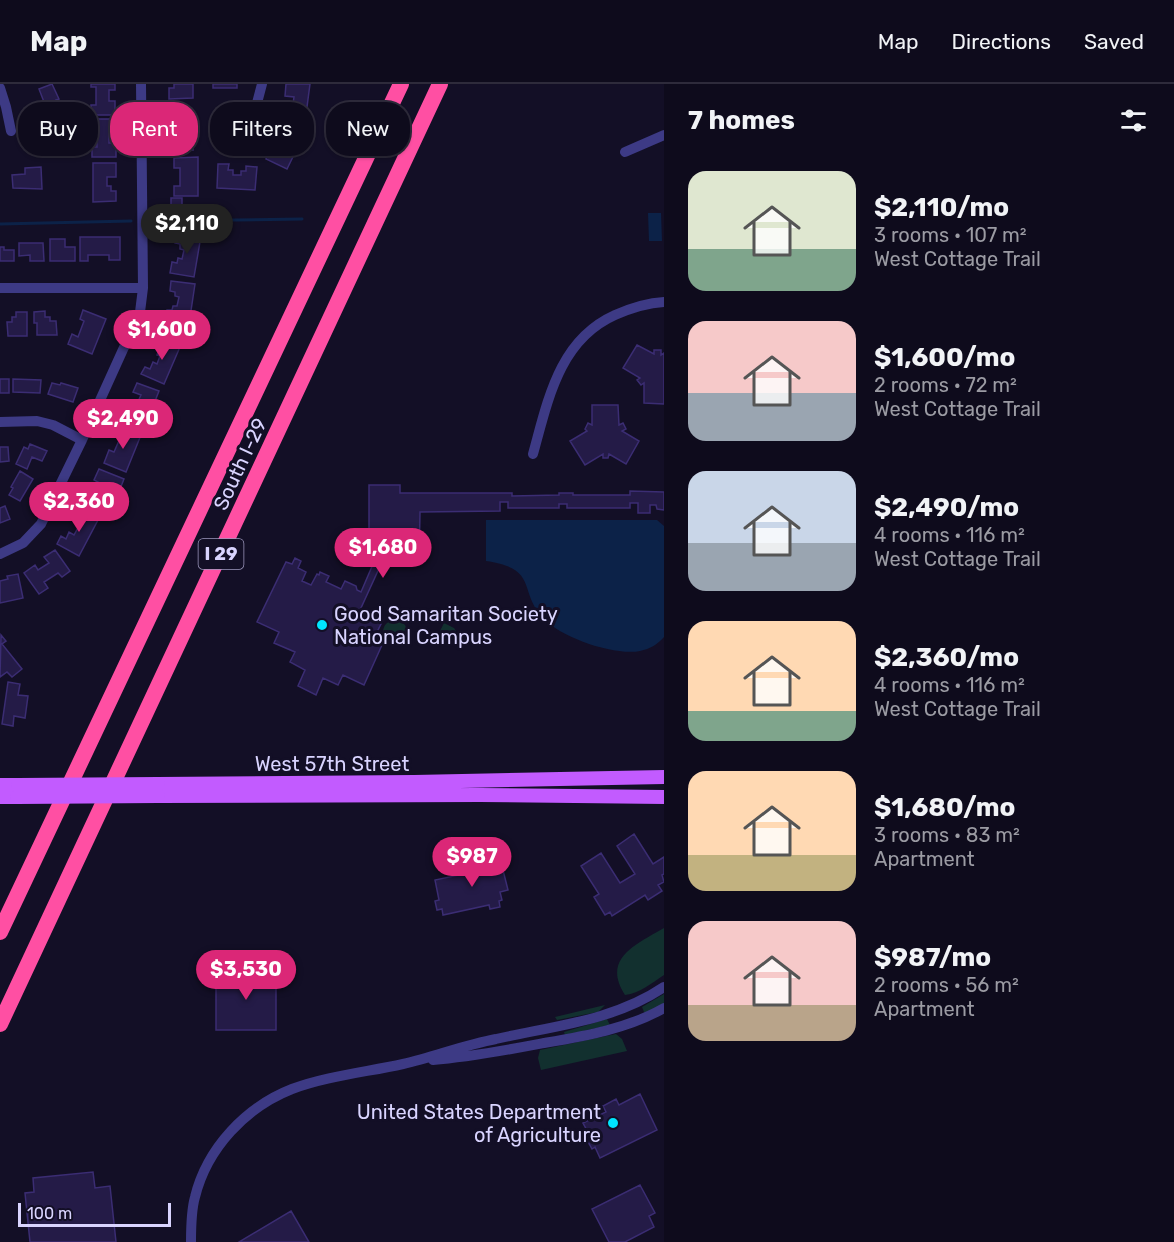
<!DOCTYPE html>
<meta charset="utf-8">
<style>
body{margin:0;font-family:Rubik,sans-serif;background:#1c1929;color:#f1f3f6;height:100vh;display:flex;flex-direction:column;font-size:22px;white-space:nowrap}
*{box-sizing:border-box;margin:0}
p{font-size:20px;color:#9b9ba3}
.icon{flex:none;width:33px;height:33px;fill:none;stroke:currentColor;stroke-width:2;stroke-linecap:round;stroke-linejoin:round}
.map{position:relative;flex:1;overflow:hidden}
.panel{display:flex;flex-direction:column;background:#0e0b1c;width:510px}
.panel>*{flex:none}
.hud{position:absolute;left:18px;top:18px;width:555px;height:54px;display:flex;gap:12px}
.scale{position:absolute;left:18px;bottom:15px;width:153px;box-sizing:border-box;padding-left:6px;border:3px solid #d9d4ff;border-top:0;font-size:16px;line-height:21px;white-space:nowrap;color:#d9d4ff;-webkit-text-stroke:4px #130f26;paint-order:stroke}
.price{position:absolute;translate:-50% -51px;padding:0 14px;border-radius:21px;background:#db2777;color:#fff;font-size:20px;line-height:39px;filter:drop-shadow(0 2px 3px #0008)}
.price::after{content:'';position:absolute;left:50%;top:36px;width:18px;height:14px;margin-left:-9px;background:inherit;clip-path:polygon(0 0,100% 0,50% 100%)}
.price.active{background:#222;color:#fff}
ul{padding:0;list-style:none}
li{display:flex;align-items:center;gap:18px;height:150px;padding:0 24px}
li span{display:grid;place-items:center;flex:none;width:168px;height:120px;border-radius:18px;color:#555}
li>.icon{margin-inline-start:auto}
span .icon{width:72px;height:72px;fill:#fffc;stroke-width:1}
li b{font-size:26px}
h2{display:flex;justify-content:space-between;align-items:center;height:72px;padding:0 24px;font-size:26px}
.tag{padding:0 21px;border-radius:24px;background:#0e0b1c;box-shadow:0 2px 4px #0004,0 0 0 2px #2e2b3b;font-size:21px;line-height:54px}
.tag.active{background:#db2777;color:#fff}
header{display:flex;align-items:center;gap:36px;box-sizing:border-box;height:84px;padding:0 30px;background:#0e0b1c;border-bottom:2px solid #2e2b3b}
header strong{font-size:28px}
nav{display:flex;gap:33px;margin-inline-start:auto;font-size:21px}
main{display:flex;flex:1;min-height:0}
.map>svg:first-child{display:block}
.green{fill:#12302f}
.water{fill:#0c2248}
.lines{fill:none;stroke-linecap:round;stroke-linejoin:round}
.stream{stroke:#0c2248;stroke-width:3}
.building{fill:#241b47;stroke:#3b2d73;stroke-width:1.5}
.minor{stroke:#3d3a85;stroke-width:10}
.major{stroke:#c25bff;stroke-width:14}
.highway{stroke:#ff4fa3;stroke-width:16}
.major-bridge{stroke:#c25bff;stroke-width:14}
.poi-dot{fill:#00e5ff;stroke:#130f26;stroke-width:2}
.labels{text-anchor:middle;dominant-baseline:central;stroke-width:6;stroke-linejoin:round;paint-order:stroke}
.shield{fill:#130f26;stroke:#9e99be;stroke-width:1.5}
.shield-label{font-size:18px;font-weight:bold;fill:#d9d4ff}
.street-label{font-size:20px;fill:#d9d4ff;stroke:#130f26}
.poi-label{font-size:20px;fill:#d9d4ff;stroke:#130f26;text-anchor:start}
</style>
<header>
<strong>Map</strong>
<nav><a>Map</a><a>Directions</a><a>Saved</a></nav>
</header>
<main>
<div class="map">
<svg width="664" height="1158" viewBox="0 0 664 1158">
<rect width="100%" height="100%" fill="#130f26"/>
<path class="green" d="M383 548a12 12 0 1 1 24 0a12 12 0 1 1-24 0Z
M 444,539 L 454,544 L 458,550 L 453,558 L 438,551 Z
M 664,844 L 664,891 C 652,899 640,909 625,911 C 601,874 637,860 664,844 Z
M 664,910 L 664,919 L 650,928 L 644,928 L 642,923 Z
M 605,921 L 598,928 L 557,936 L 555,933 Z
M 607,935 L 610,941 L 565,951 L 564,948 Z
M 616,950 L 622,955 L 627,967 L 541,986 L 538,974 L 540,966 Z"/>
<path class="water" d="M 648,129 L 661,129 L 662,157 L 649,157 Z
M 486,436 L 657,436 L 664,442 L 664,553 C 658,560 650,565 640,567 C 615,572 562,554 544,535 C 517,507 540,485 486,477 Z"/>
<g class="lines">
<path class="stream" d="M 156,137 L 302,135
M 0,140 L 131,137"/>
</g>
<path class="building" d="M 52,0 L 59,15 L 56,16 L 60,26 L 49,31 L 39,5 Z
M 91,0 L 115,0 L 115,6 L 109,6 L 109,17 L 115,17 L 115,31 L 91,31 L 91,21 L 96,21 L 96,3 L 91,3 Z
M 174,0 L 193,0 L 193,14 L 169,15 L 169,4 L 174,4 Z
M 213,0 L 237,0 L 237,4 L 213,4 Z
M 286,0 L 310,0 L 305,38 L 282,35 L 284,19 L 293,20 L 294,13 L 285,12 Z
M 169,26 L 193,26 L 193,66 L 169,66 L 169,55 L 174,55 L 174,51 L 179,51 L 179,41 L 174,41 L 174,36 L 169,36 Z
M 91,35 L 115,35 L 115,49 L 109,49 L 109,59 L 116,59 L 116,73 L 92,73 L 92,63 L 97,63 L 96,45 L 91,45 Z
M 282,40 L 304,50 L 287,85 L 266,75 Z
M 50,49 L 63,53 L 57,72 L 44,68 Z
M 198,73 L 198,112 L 174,112 L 174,102 L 180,102 L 180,84 L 174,84 L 174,74 Z
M 93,79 L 116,79 L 116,93 L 107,93 L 107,102 L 111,102 L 111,107 L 116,107 L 116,117 L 93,118 Z
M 218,80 L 229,80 L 228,86 L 233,86 L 233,91 L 241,91 L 241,87 L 246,87 L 246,82 L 257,83 L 255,106 L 217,104 Z
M 41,83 L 42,105 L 13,104 L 12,91 L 25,90 L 25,84 Z
M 171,114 L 182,114 L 182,125 L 171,125 Z
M 177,149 L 201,152 L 194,193 L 170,189 L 172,178 L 177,179 L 178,174 L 182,175 L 184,166 L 180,165 L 180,160 L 175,159 Z
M 80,153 L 120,153 L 120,176 L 109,176 L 109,171 L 88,171 L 88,177 L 80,177 Z
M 50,155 L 65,155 L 65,163 L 75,163 L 75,177 L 50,177 Z
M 19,159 L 43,159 L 44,177 L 30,177 L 30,171 L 19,172 Z
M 0,163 L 4,163 L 4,166 L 14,166 L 14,177 L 0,177 Z
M 171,197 L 195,200 L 189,240 L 165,236 L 167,226 L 172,226 L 173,222 L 177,222 L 179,213 L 175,212 L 175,208 L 170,207 Z
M 83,226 L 106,235 L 92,270 L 68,260 L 72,250 L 78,253 L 84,237 L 80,235 Z
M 45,227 L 45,233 L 50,233 L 50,237 L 56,237 L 57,251 L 37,251 L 37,239 L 34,239 L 34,228 Z
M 16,228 L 27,228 L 27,252 L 8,252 L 7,238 L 12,238 L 12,233 L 16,233 Z
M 158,253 L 180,263 L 164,300 L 141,290 L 145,283 L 150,285 L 153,278 L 157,280 L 160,272 L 157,271 L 159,265 L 154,263 Z
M 637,261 L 654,270 L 654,266 L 661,266 L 661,271 L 664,269 L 664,320 L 644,319 L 644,299 L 641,301 L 637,296 L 640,294 L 623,284 Z
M 0,295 L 9,295 L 9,309 L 0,309 Z
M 13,295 L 41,296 L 40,309 L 13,308 Z
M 52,299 L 60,301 L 61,299 L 78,304 L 73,318 L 48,310 Z
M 137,299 L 159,307 L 144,345 L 121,335 L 125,325 L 130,328 L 132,323 L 135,324 L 141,311 L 133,308 Z
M 592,321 L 618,321 L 619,341 L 623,339 L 626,345 L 622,347 L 639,357 L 626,380 L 609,370 L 608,374 L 603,374 L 603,370 L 585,381 L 570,357 L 587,347 L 585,345 L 588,339 L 592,341 Z
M 120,342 L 141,351 L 126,388 L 104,379 L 109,366 L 114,368 L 121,352 L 116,350 Z
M 30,360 L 47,367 L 42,377 L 32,373 L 27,385 L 16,380 L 24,363 L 28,365 Z
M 0,363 L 8,363 L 9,377 L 0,378 Z
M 99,385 L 124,395 L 120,405 L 113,403 L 107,418 L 112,421 L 108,430 L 84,420 L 89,407 L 96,410 L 100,399 L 94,396 Z
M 20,387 L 33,395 L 20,417 L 9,411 L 13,404 L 11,403 Z
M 369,401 L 400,401 L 400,409 L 512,409 L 512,412 L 559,411 L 559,409 L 573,409 L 573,411 L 630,411 L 630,407 L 664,408 L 664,426 L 657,425 L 656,421 L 650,421 L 650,429 L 638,429 L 638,419 L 630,419 L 630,424 L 567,424 L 567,420 L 559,420 L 559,424 L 508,424 L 508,418 L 500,418 L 500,427 L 420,428 L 419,480 L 401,479 L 399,472 L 383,472 L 382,478 L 361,524 L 383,536 L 375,552 L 381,555 L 379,560 L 382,561 L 364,601 L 343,591 L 338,601 L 323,594 L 316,611 L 298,602 L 305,586 L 290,578 L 295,568 L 274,559 L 279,548 L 257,538 L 286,478 L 292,480 L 295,474 L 301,477 L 298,484 L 306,488 L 302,497 L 311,501 L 317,490 L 319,491 L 320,488 L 329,492 L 326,498 L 341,505 L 345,497 L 356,502 L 357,506 L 361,508 L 373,480 L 369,479 Z
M 5,422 L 10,435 L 0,439 L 0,424 Z
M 78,425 L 98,436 L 79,472 L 57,460 L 61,452 L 66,455 L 69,448 L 74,451 L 80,440 L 72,436 Z
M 55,466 L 70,487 L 62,493 L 58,489 L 44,498 L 48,504 L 39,510 L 24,489 L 35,481 L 38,486 L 49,479 L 44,473 Z
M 18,490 L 23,514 L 0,519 L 0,497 L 8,495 L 7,492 Z
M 1,551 L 6,557 L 2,560 L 22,585 L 12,593 L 7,588 L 0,593 Z
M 8,598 L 20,600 L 18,611 L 28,612 L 25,634 L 14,632 L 13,642 L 2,640 Z
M 634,750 L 653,780 L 664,773 L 664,790 L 662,791 L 664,798 L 658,801 L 662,807 L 648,816 L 645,811 L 612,832 L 610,828 L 605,831 L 594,813 L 599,810 L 581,782 L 601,769 L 620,799 L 635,790 L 617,762 Z
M 493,768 L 496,783 L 502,782 L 508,806 L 500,808 L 502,816 L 499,817 L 500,823 L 490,825 L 489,821 L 443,831 L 442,825 L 437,826 L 435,817 L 439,816 L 435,796 L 464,790 L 464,786 L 481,782 L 479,771 Z
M 216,888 L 276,888 L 276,946 L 216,946 Z
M 640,1010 L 657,1046 L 600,1074 L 595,1063 L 592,1065 L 587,1056 L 591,1054 L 583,1039 L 606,1028 L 603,1022 L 616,1015 L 619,1021 Z
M 93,1088 L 95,1104 L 110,1102 L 116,1158 L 30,1158 L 25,1109 L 34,1108 L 33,1094 Z
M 640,1101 L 655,1129 L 649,1132 L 654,1143 L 625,1158 L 609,1158 L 592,1125 Z
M 291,1127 L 309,1158 L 239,1158 Z"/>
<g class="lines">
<path class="minor" d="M 0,4 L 6,23 L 11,47
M 240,47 L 257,19 L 262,0
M 625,68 L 664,51
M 0,204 L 143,204
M 0,338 L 37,337 L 53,341 L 82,356
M 533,370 C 548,316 559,256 615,231 C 631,224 646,219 664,218
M 0,470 L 23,459 L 41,440 L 82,356 L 140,228 L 143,204 L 141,0
M 433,976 C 471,973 507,966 544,959 C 585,952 627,945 664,924
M 191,1158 C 191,1143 191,1127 195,1113 C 207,1064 246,1023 292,1005 C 327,992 367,988 403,980 C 434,973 464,961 496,955 C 553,942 614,937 664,903"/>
<path class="major" d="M 158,700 L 414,698 L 664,693
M 0,701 L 18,701
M 158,712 L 480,711 L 664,713
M 0,713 L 17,713"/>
<path class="highway" d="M 0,848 L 401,0
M 0,940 L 440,0"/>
<path class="major-bridge" d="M 18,701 L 158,700
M 17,713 L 158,712"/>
</g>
<g class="poi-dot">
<circle cx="322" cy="541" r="6"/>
<circle cx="613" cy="1039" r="6"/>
</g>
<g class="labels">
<rect class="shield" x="198.5" y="455" width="45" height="30" rx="4.5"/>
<g class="shield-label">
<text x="221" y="470">I 29</text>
</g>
<g class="street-label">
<text transform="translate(240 380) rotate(-65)">South I-29</text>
<text x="332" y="680">West 57th Street</text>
</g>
<g class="poi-label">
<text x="334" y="530">Good Samaritan Society<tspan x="334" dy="23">National Campus</tspan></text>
<text x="601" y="1028" text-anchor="end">United States Department<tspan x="601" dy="23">of Agriculture</tspan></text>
</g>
</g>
</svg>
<div class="scale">100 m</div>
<b class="price active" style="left:187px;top:171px">$2,110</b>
<b class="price" style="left:162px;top:277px">$1,600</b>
<b class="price" style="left:123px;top:366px">$2,490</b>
<b class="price" style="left:79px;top:449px">$2,360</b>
<b class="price" style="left:383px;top:495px">$1,680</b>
<b class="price" style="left:472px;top:804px">$987</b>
<b class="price" style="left:246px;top:917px">$3,530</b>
<div class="hud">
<a class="tag">Buy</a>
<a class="tag active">Rent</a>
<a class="tag">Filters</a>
<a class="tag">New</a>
</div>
</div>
<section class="panel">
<h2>7 homes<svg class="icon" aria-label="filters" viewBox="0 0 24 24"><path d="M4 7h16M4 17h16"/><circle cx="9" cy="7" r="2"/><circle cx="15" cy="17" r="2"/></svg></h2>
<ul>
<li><span style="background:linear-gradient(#dfe7d0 65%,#7fa58c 0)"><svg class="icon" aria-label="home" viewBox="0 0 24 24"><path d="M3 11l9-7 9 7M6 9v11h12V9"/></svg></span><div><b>$2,110/mo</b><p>3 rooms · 107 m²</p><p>West Cottage Trail</p></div></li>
<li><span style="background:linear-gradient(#f6c9c9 60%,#9aa5b1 0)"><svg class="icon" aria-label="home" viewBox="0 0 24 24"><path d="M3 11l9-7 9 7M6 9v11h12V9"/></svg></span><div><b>$1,600/mo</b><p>2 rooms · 72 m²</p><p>West Cottage Trail</p></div></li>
<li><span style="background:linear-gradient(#c9d6e8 60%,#9aa5b1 0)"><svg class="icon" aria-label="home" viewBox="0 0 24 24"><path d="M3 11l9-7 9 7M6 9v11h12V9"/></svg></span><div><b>$2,490/mo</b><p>4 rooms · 116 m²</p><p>West Cottage Trail</p></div></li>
<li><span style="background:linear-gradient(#ffd9b3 75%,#7fa58c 0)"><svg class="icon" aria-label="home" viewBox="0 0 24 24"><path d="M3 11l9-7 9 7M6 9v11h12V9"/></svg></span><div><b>$2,360/mo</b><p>4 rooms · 116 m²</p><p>West Cottage Trail</p></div></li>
<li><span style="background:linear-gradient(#ffd9b3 70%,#c2b280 0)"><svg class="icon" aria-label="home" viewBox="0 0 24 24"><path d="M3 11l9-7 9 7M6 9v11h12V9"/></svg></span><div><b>$1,680/mo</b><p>3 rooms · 83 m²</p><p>Apartment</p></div></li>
<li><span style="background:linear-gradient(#f6c9c9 70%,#b9a48a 0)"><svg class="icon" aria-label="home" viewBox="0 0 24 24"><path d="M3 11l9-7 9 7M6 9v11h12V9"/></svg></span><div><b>$987/mo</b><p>2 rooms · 56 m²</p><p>Apartment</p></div></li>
</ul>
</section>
</main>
